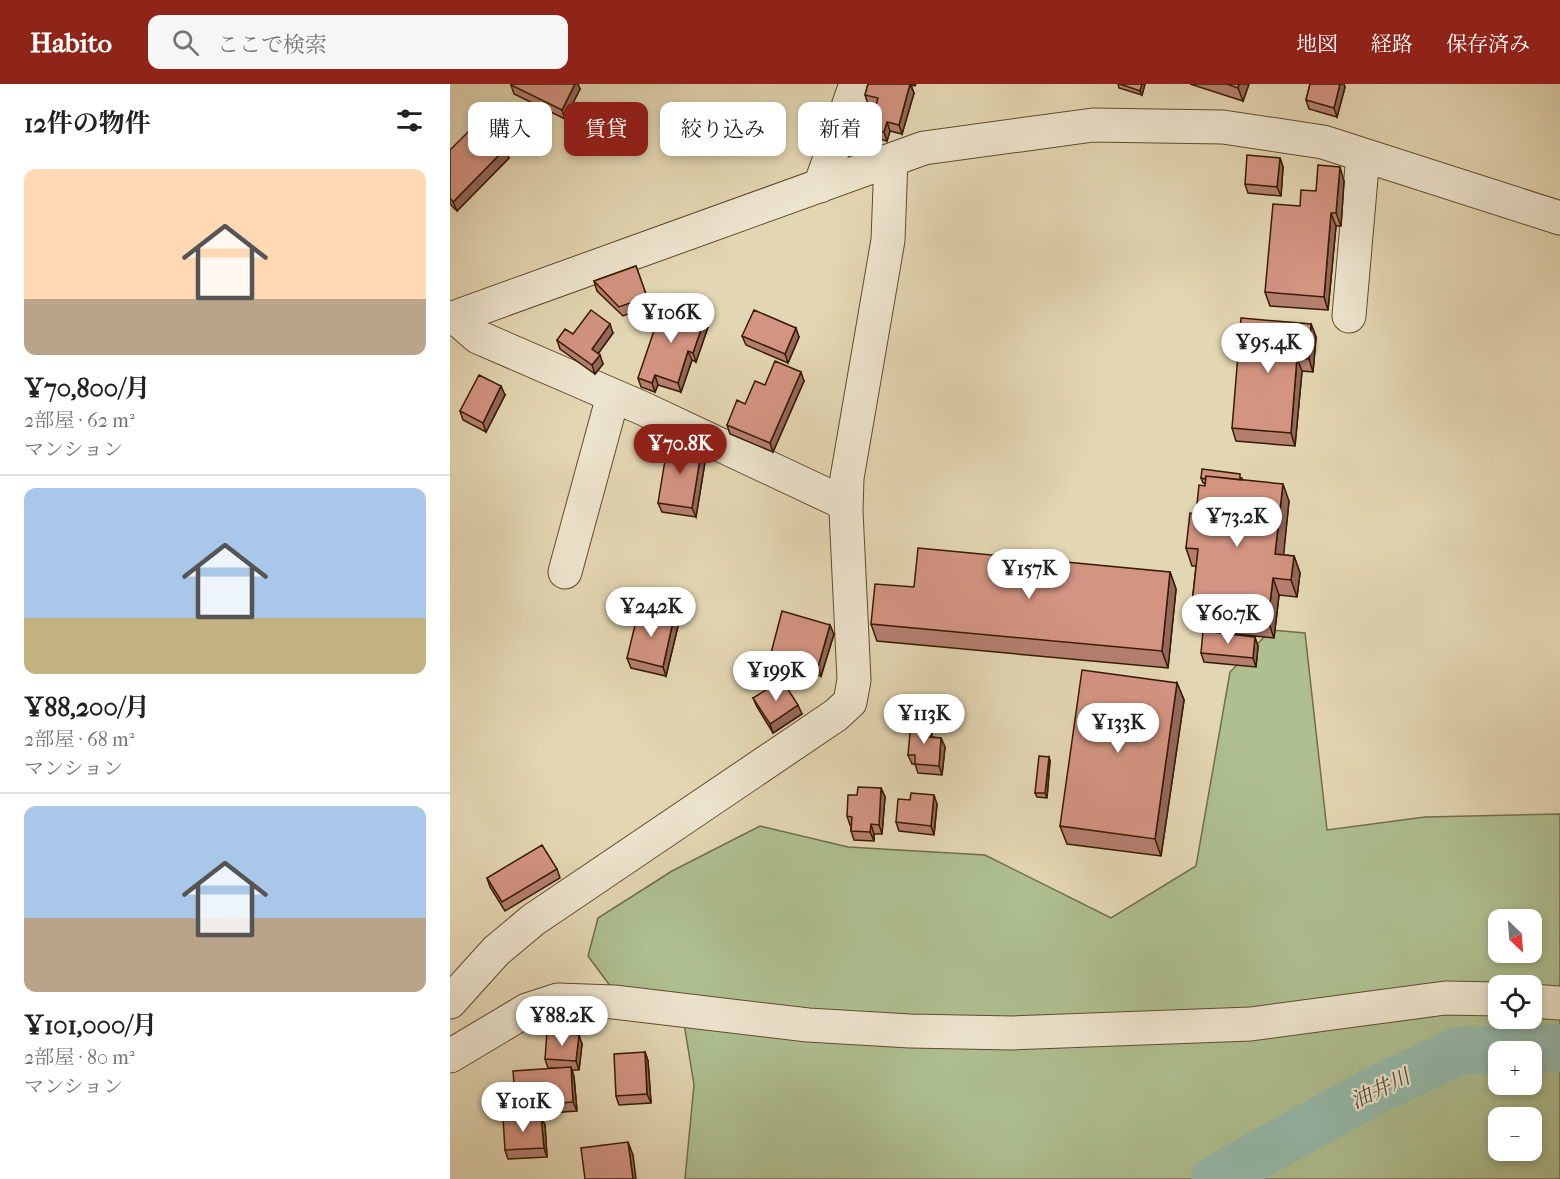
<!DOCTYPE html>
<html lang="ja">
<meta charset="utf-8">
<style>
body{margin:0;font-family:"IM FELL French Canon","Noto Serif JP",serif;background:#f6f6f6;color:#222;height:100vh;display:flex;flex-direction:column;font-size:22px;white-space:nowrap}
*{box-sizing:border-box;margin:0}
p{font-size:20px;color:#767676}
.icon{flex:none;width:33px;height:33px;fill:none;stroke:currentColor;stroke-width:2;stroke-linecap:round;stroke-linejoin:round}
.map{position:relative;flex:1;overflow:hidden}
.details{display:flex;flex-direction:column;background:#fff;width:450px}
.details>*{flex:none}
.top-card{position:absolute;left:18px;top:18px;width:570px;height:54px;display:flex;gap:12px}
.needle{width:39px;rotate:155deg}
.tools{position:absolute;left:1038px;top:825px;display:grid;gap:12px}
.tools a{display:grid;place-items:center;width:54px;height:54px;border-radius:12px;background:#fff;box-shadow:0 3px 9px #0003;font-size:30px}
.price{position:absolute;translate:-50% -51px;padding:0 14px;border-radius:21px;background:#fff;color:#222;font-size:20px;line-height:39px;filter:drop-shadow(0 2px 3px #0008)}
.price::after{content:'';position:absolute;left:50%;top:36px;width:18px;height:14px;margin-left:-9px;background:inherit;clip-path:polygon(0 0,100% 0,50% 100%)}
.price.active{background:#8f2418;color:#fff}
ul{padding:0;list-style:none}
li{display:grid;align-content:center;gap:12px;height:318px;padding:0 24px}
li+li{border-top:2px solid #e0e0e0}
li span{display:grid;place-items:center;height:186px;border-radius:12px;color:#555}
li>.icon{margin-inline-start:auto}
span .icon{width:108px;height:108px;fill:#fffc;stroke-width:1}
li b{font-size:26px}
h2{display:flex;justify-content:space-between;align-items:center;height:72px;padding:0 24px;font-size:26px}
.pill{padding:0 21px;border-radius:12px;background:#fff;box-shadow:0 3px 9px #0003;font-size:21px;line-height:54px}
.pill.active{background:#8f2418;color:#fff}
header{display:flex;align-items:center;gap:36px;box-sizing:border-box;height:84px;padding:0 30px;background:#8f2418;color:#fff}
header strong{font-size:28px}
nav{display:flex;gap:33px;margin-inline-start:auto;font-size:21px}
.search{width:420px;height:54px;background:#f6f6f6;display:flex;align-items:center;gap:15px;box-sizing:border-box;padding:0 21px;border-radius:12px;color:#767676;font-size:22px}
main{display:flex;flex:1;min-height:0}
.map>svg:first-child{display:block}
.green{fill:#aebf90;stroke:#726d49;stroke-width:1.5;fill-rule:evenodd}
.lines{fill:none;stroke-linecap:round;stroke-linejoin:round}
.river{stroke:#95b9aa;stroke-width:48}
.minor-casing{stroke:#624a2e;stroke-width:35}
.minor{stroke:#ede4cd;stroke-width:33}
.wall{fill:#b57f70;stroke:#371b02;stroke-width:1.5}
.shaded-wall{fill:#94685b;stroke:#371b02;stroke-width:1.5}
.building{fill:#d39482;stroke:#371b02;stroke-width:1.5}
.labels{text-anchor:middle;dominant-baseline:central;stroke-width:4.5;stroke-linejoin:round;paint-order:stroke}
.water-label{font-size:21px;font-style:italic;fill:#534a34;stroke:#ede4cd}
</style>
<header>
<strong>Habito</strong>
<div class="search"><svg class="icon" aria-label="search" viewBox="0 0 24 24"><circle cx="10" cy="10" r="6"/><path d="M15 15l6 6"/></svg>ここで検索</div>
<nav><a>地図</a><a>経路</a><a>保存済み</a></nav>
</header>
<main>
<section class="details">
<h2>12件の物件<svg class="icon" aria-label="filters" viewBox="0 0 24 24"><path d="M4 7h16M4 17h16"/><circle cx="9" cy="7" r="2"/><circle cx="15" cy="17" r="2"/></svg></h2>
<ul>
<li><span style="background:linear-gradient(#ffd9b3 70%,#b9a48a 0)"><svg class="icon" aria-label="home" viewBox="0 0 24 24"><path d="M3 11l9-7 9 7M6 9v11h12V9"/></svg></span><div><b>¥70,800/月</b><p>2部屋 · 62 m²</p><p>マンション</p></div></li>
<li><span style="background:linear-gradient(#a9c7e8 70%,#c2b280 0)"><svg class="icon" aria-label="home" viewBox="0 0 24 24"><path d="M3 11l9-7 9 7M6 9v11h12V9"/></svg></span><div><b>¥88,200/月</b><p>2部屋 · 68 m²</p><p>マンション</p></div></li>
<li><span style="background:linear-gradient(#a9c7e8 60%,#b9a48a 0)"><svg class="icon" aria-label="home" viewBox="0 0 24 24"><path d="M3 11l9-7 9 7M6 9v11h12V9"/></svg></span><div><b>¥101,000/月</b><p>2部屋 · 80 m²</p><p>マンション</p></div></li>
</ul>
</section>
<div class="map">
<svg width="1110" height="1095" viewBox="0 0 1110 1095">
<rect width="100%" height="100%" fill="#e3d6b2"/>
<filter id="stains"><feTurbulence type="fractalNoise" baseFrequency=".00333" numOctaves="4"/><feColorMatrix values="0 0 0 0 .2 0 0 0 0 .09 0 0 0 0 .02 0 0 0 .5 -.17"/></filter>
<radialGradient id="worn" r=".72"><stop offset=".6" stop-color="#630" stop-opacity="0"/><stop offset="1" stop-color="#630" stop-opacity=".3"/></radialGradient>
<path class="green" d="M 821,546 L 855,549 L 877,746 L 975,733 L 1110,730 L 1110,1095 L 235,1095 L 244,1001 L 232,927 L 164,907 L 138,872 L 148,834 L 222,787 L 310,742 L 398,763 L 535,771 L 661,834 L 746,782 L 780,588 ZM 1048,836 L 1082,836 L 1082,868 L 1048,868 ZM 1048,902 L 1082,902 L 1082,934 L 1048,934 ZM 1048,968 L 1082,968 L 1082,1000 L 1048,1000 ZM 1048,1034 L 1082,1034 L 1082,1066 L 1048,1066 Z"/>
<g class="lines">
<path class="river" d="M 765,1095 L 922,1008 L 1009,967 L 1110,964"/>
<defs>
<path id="minor" d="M 370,102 L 406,0
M 899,232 L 913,71
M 5,233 L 28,253 L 192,324 L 396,420
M 0,235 L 474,64 L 643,41 L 773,43 L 873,58 L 1110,134
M 115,488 L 163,312
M 1082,917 L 1110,919
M 0,918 L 46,867 L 83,836 L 386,631 L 400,618 L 404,596 L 396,427 L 397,394 L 438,156 L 441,76
M 0,972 L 77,926 L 108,916 L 164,918 L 358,941 L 460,947 L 562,949 L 801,940 L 995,914 L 1048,915"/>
</defs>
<use href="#minor" class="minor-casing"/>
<use href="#minor" class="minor"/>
</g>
<path class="wall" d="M 418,0 L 466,0 L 465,2 L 461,1 L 464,9 L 452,50 L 440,47 L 437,57 L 409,49 L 405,40 L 425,25 L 426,22 L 418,20 L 415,11 Z
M 668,0 L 695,0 L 692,11 L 669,4 Z
M 740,0 L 799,0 L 793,17 Z
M 860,0 L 894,0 L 895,3 L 887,33 L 859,25 L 856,16 Z
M 61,1 L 130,5 L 115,35 L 64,10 Z
M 55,65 L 59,74 L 7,127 L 0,120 L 0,66 Z
M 830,74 L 833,83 L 831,112 L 798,109 L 795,100 Z
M 894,97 L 891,142 L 886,142 L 878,226 L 820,222 L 815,208 L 866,107 Z
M 186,182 L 200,222 L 173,232 L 147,207 L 144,197 Z
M 255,234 L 258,243 L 246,278 L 242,276 L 231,308 L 208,301 L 205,308 L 191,303 L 188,294 Z
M 861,240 L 866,253 L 863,288 L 852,287 L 845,362 L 786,357 L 782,344 Z
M 163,249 L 148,269 L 153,280 L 145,290 L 110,265 L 107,256 L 123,250 Z
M 292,252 L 349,253 L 338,279 L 296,261 Z
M 354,297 L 323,368 L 280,350 L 277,341 L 295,320 L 315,301 Z
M 55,311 L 36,348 L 13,336 L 10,327 Z
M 256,372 L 246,433 L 212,428 L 208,419 Z
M 751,394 L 792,394 L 792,396 L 839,417 L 833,471 L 844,472 L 850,489 L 847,513 L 829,511 L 824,554 L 747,546 L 741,529 L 746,482 L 742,482 L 736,464 L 755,402 L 755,399 L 753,399 Z
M 720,488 L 726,505 L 718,584 L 427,557 L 421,540 L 464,503 Z
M 228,542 L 216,592 L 181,584 L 177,574 Z
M 384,550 L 371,592 L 324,578 L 321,569 Z
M 808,562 L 806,583 L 754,578 L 751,569 Z
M 727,599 L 734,616 L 711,772 L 617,760 L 610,742 Z
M 303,614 L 352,630 L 323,649 L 307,623 Z
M 482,648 L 482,653 L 491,654 L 495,663 L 492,691 L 468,689 L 465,680 L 462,680 L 458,671 Z
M 599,673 L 600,677 L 597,714 L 587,713 L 585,709 Z
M 431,704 L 435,713 L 432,750 L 424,750 L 424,757 L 404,756 L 401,747 L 401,741 L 400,741 L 397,732 L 407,711 Z
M 460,716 L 487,720 L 484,751 L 449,747 L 446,738 Z
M 107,785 L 110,794 L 55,827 L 40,803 L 37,794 Z
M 132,960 L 129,986 L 122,986 L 124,993 L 127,1027 L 69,1031 L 66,1022 L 107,984 L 98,984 L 95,975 Z
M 195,968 L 198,977 L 201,1019 L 169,1021 L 166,1012 Z
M 95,1041 L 97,1073 L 58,1075 L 55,1066 Z"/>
<path class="shaded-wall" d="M 125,0 L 128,0 L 130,5 L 115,35 L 112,26 Z
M 460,0 L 464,9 L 452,50 L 449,41 Z
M 692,0 L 695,0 L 692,11 L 690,7 Z
M 789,0 L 799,0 L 793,17 L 788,4 Z
M 890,0 L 894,0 L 895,3 L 887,33 L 884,24 Z
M 437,38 L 440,47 L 437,57 L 434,48 Z
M 55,65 L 59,74 L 7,127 L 3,118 Z
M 830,74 L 833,83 L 831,112 L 827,103 Z
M 890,83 L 894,97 L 891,142 L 886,129 Z
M 881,129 L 886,142 L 878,226 L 874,213 Z
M 255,234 L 258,243 L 246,278 L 243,269 Z
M 160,240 L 163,249 L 145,274 L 142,265 Z
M 861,240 L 866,253 L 863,288 L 859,275 Z
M 346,244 L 349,253 L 338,279 L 335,270 Z
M 238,267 L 242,276 L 231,308 L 228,299 Z
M 150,271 L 153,280 L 145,290 L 142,281 Z
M 847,274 L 852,287 L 845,362 L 841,349 Z
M 351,288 L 354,297 L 323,368 L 320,359 Z
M 205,291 L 208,301 L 205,308 L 202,299 Z
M 51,302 L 55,311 L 36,348 L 33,339 Z
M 252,363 L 256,372 L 246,433 L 242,424 Z
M 833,400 L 839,417 L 832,487 L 825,470 Z
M 844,472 L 850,489 L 847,513 L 841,496 Z
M 720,488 L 726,505 L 718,584 L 712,567 Z
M 823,494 L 829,511 L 824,554 L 818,537 Z
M 224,533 L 228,542 L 216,592 L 213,583 Z
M 380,541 L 384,550 L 371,592 L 368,583 Z
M 805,553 L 808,562 L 806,583 L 803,574 Z
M 727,599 L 734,616 L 711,772 L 705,755 Z
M 348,621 L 352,630 L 323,649 L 320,640 Z
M 479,639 L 482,648 L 481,662 L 478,653 Z
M 491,654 L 495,663 L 492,691 L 489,682 Z
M 599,673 L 600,677 L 597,714 L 595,709 Z
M 431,704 L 435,713 L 432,750 L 429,741 Z
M 484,711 L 487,720 L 484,751 L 481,742 Z
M 421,740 L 424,750 L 424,757 L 420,748 Z
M 129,951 L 132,960 L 129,986 L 126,977 Z
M 195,968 L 198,977 L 201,1019 L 197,1010 Z
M 121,983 L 124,993 L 127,1027 L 123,1018 Z
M 91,1032 L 95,1041 L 97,1073 L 94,1064 Z
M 178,1058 L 183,1071 L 186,1095 L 183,1095 Z"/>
<path class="building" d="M 61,0 L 125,0 L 112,26 L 61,1 Z
M 418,0 L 460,0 L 449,41 L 437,38 L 434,48 L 405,40 L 411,21 L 425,25 L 428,14 L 415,11 Z
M 670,0 L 692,0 L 690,7 Z
M 777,0 L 789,0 L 788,4 Z
M 860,0 L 890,0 L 884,24 L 856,16 Z
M 28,38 L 55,65 L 3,118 L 0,114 L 0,66 Z
M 797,71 L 830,74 L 827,103 L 795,100 Z
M 868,81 L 890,83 L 886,129 L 881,129 L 874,213 L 815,208 L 823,120 L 850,122 L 851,106 L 866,107 Z
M 186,182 L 197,213 L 169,223 L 144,197 Z
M 213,220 L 255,234 L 243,269 L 238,267 L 228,299 L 205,291 L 202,299 L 188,294 Z
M 141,226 L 160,240 L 142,265 L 150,271 L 142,281 L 107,256 L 115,245 L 123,250 Z
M 304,226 L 346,244 L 335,270 L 292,252 Z
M 791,234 L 861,240 L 859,275 L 847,274 L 841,349 L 782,344 Z
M 325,277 L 351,288 L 320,359 L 277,341 L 287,316 L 295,320 L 305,297 L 315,301 Z
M 29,291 L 51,302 L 33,339 L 10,327 Z
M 218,358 L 252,363 L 242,424 L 208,419 Z
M 752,385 L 790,390 L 790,396 L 756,392 L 755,395 L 751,394 Z
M 756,392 L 833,400 L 825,470 L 844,472 L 841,496 L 823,494 L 818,537 L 741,529 L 748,465 L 736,464 L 740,429 L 746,430 L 749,401 L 755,402 Z
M 468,464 L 720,488 L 712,567 L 421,540 L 425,500 L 464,503 Z
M 189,525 L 224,533 L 213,583 L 177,574 Z
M 332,527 L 380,541 L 368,583 L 321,569 Z
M 753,547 L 805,553 L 803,574 L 751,569 Z
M 632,586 L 727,599 L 705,755 L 610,742 Z
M 332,596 L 348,621 L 320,640 L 303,614 Z
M 461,638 L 479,639 L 478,653 L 491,654 L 489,682 L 465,680 L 465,671 L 458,671 Z
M 589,672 L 599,673 L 595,709 L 585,709 Z
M 408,703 L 431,704 L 429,741 L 421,740 L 420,748 L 401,747 L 402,733 L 397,732 L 398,711 L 407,711 Z
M 461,709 L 484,711 L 481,742 L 446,738 L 448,715 L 460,716 Z
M 92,761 L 107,785 L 52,818 L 37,794 Z
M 97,948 L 129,951 L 126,977 L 95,975 Z
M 195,968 L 197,1010 L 166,1012 L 164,970 Z
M 121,983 L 123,1018 L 66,1022 L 63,987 Z
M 91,1032 L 94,1064 L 55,1066 L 53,1034 Z
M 178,1058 L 183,1095 L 135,1095 L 131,1064 Z"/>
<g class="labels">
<g class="water-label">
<text transform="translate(930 1005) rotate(-26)">油井川</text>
</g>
</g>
<rect width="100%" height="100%" filter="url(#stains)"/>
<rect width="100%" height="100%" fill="url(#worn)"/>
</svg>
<div class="tools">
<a><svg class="needle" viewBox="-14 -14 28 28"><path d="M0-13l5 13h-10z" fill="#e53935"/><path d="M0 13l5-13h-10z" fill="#767676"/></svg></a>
<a><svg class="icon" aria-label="locate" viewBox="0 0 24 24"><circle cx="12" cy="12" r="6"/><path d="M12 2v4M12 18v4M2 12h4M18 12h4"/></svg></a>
<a>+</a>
<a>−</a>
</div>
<b class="price" style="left:221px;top:260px">¥106K</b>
<b class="price" style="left:818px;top:290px">¥95.4K</b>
<b class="price active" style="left:230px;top:391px">¥70.8K</b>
<b class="price" style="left:787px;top:464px">¥73.2K</b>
<b class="price" style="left:579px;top:516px">¥157K</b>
<b class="price" style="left:201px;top:554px">¥242K</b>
<b class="price" style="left:778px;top:561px">¥60.7K</b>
<b class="price" style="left:326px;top:618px">¥199K</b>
<b class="price" style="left:474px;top:661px">¥113K</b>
<b class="price" style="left:668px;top:670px">¥133K</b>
<b class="price" style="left:112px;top:963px">¥88.2K</b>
<b class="price" style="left:73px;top:1049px">¥101K</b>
<div class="top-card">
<a class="pill">購入</a>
<a class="pill active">賃貸</a>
<a class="pill">絞り込み</a>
<a class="pill">新着</a>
</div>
</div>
</main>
